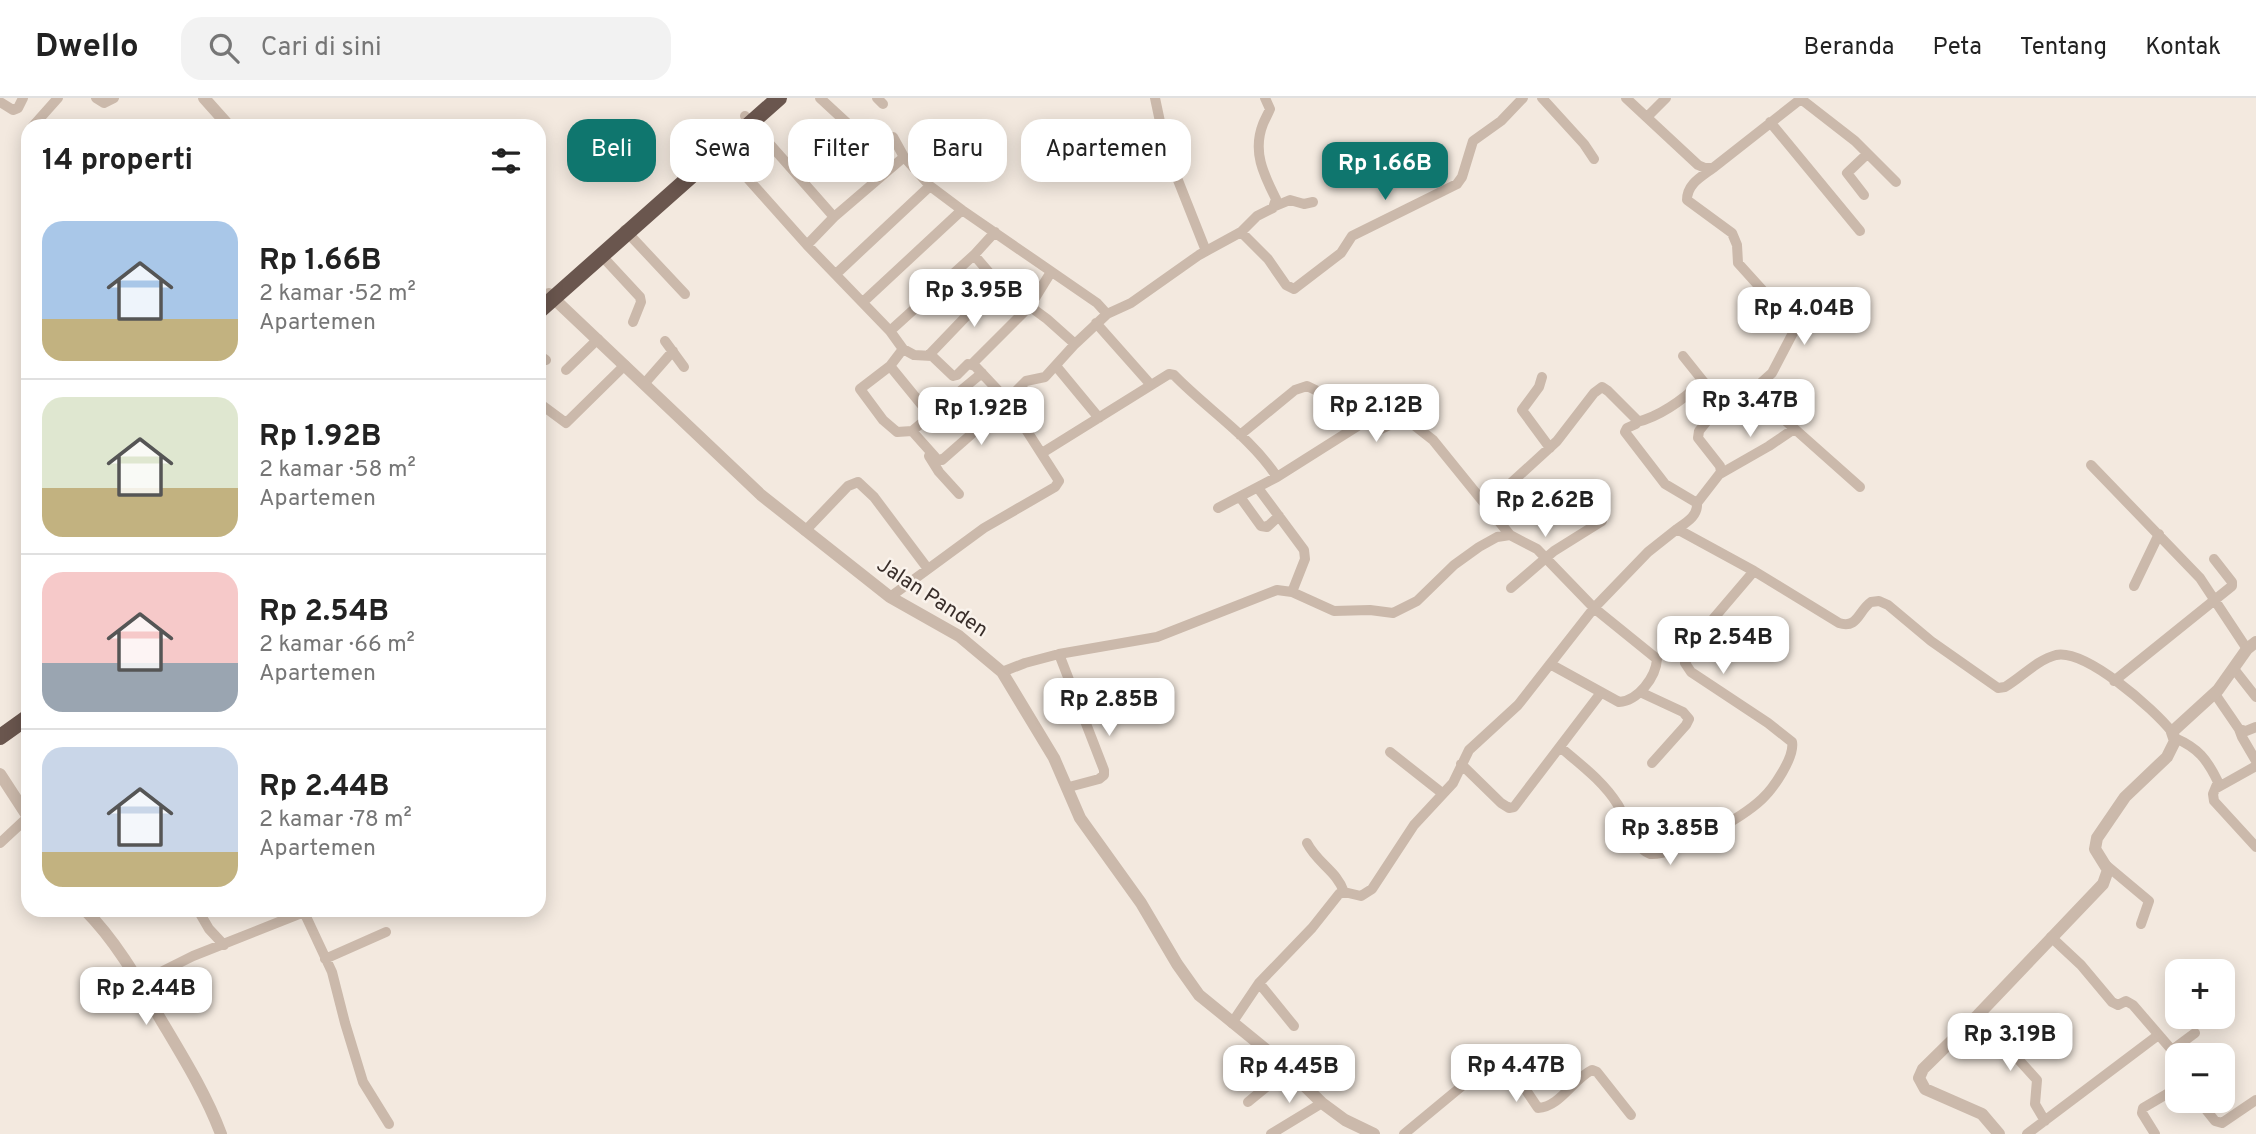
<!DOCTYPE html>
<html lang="id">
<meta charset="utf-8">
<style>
body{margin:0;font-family:Overpass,sans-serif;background:#f2f2f2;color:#222;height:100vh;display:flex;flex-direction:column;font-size:26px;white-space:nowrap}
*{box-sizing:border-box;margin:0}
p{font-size:23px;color:#767676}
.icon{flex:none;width:38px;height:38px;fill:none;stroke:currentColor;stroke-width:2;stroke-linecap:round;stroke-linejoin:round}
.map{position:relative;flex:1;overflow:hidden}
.drawer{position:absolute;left:21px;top:21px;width:525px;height:798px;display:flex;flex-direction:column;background:#fff;border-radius:21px;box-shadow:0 4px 18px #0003}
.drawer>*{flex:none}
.banner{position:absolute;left:567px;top:21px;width:665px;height:63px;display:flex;gap:14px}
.buttons{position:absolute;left:2165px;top:861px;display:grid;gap:14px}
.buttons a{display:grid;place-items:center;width:70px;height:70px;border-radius:14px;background:#fff;box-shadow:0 4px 18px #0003;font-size:35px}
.price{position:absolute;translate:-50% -60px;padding:0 16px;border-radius:14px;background:#fff;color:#222;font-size:23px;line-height:46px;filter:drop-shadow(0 2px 4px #0008)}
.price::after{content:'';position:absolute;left:50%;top:42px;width:21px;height:16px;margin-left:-10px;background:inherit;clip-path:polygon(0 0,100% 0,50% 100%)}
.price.current{background:#0f766e;color:#fff}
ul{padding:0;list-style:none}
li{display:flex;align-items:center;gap:21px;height:175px;padding:0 21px}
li+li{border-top:2px solid #e0e0e0}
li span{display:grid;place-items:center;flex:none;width:196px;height:140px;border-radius:21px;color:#555}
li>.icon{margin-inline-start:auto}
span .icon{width:84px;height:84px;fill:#fffc;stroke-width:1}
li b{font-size:30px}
h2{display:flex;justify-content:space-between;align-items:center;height:84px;padding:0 21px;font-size:30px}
.tag{padding:0 24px;border-radius:21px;background:#fff;box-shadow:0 4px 18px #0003;font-size:24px;line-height:63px}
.tag.current{background:#0f766e;color:#fff}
header{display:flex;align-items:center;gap:42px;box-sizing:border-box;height:98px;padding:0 35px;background:#fff;border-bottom:2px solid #e0e0e0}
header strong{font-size:33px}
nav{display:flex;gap:38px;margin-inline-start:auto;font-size:24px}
.search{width:490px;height:63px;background:#f2f2f2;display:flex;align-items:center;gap:18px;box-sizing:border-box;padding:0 24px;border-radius:21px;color:#767676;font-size:26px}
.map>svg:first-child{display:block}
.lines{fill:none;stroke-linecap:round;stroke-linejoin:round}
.minor{stroke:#cbb9ab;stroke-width:10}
.tertiary{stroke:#cbb9ab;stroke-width:12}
.trunk{stroke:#6a564e;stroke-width:16}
.labels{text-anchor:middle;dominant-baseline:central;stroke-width:5;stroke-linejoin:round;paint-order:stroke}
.street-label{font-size:21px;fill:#392e2a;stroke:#faf3ec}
</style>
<header>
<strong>Dwello</strong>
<div class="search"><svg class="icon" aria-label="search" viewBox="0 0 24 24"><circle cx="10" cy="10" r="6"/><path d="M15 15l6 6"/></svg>Cari di sini</div>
<nav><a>Beranda</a><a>Peta</a><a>Tentang</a><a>Kontak</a></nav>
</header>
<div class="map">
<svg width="2256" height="1036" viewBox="0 0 2256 1036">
<rect width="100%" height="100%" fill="#f3e9df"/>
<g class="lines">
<path class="minor" d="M 96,0 L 104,5 L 114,0
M 820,0 L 860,37 L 893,39 L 904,59 L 930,88 L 962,112 L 1097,205 L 1107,216
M 877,0 L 883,6
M 1155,0 L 1166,52 L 1206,153
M 1542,0 L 1584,46 L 1594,61
M 1626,0 L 1698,67 L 1705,70 L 1713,70 L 1802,0
M 1801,1 L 1855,43 L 1896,84
M 0,4 L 13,12 L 18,10 L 23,0
M 745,18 L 834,119
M 1648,18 L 1666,0
M 1770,24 L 1860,133
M 33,28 L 58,0
M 719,42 L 741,73 L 807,147 L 890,233 L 903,251 L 914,257 L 932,258 L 953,278 L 957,277 L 968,266 L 975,268 L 1007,302 L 1059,383 L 1055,389 L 984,430 L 890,499
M 1864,97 L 1847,75 L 1867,56
M 1273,109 L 1290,102 L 1304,106 L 1313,104
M 625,132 L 685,196
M 1241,134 L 1268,161 L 1286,187 L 1294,191 L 1341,155 L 1352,138 L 1457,86 L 1462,79 L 1473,43 L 1501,23 L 1523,0
M 807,147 L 834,119 L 904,59
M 974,157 L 998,185 L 1047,221 L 1075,246
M 602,158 L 640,199 L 641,204 L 633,224
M 836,176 L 930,88
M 863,204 L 962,112
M 1096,225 L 1151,287
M 890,233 L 974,157 L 995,134
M 665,243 L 684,269
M 903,251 L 890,268 L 860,291 L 883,322 L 897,334 L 912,333 L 982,275
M 539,257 L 546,262
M 929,257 L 998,185
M 972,266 L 1030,208 L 1051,174
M 890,268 L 930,317
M 1056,268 L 1099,320
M 566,272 L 598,241
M 1542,279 L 1539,289 L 1522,312 L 1550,350
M 1703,283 L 1723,306
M 644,286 L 673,253
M 1752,293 L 1860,389
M 539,305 L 566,325 L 625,267
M 1637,324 C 1661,318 1685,300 1703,283 L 1683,258
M 912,333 L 937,361 L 942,362 L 983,326 L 1026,283 L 1045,279 L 1075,246 L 1107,216 L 1131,205 L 1199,157 L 1241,134 L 1257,118 L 1273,110 L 1276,101 C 1264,77 1252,54 1263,26 C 1265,21 1268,16 1270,11 L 1265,0
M 1240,337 L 1295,292 L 1307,288 L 1330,299 L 1390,313 L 1405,320
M 539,346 L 540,347
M 1042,355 L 1169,276 L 1174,277 C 1208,312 1250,338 1277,379
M 929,358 L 939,374 L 959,396
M 2091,367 L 2200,480 L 2247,551
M 1720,376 L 1769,348 L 1794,331
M 1258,390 L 1304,452 L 1305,461 L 1292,494
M 1240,399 L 1261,428 L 1267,429 L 1279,418
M 1697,405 L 1721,374 L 1720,368 L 1698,340 L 1699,333 L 1719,308 L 1752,293 L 1772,275 L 1795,231 L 1793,226 L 1738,165 L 1737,147 L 1732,135 L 1687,102 C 1687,86 1701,79 1713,70
M 1487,407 L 1557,343 L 1594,295 L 1602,289 L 1608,293 L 1637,322 L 1636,326 L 1627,330 L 1625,334 L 1665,386 L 1697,405 C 1698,418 1687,424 1677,431
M 1218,410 L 1277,379 L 1364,324 L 1368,324 L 1381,331 L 1405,320 L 1433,342 L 1510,437
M 805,433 L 848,388 L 858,384 L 874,399 L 928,471
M 2134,488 L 2159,436
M 1511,490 L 1554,453 L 1602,423
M 1059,556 L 1104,672 L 1104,677 L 1099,681 L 1069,689
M 2234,571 L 2256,599
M 1002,574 L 1025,565 L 1059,556 L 1157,539 L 1277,492 L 1292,494 L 1334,513 L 1370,512 L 1393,515 L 1417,503 L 1454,467 L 1479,449 L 1497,439 L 1510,437 L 1537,451 L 1594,510 L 1657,561 C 1656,579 1638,603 1619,604 L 1550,566
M 2114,583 L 2232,488 L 2232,484 L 2214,461
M 1640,594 L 1683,614 L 1689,621 L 1686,627 L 1652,665
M 2215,596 L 2239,631 L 2246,633 L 2256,629
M 2239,631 L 2242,639 L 2256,663
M 2175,640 C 2198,650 2207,661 2218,684 L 2213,696 L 2214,703 L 2256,749
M 1560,649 C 1581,667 1603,683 1618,707 C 1627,722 1633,749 1650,756 C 1676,758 1743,719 1762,701 C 1773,691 1795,659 1792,644 L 1768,625 L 1691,574 L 1685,565 L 1702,534 L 1754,473
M 1390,654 L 1442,695
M 1461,666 L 1501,705 L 1509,710 L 1514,709 L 1600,596
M 2215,691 L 2256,668
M 0,745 L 28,719
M 1307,745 C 1317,765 1337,773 1344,794
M 2106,767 L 2149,803 L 2141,826
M 198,812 L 209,831 L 224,847
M 303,812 L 332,874 L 345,925 L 363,984 L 389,1026
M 2051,839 L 2081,867 L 2112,904 L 2118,907 L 2126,903 L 2133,907 L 2177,958
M 325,861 L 386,834
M 139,885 L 193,858 L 304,814
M 1259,885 L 1294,928
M 1978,917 L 2037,982 L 2035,1006 L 2045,1023
M 1232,925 L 1259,885 L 1312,830 L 1339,796 L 1344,794 L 1361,798 L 1372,791 L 1414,727 L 1453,685 L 1469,652 L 1518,607 L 1594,510 L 1648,454 L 1677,431 L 1754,473 L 1839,525 C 1858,531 1858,513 1871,504 L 1879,503 L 1888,507 L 1931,543 L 1998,590 L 2005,589 C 2022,579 2037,562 2056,557 C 2086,551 2154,611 2172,634
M 2172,952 L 2195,935
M 2199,1003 L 2215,1023 L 2222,1025 L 2256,1002
M 1248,1004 L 1288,971
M 1271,1036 L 1322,1005
M 1404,1036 L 1497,959 L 1507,964 L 1538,1010 C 1560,1009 1573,981 1592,972 L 1597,974 L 1631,1017
M 2027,1036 L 2157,938
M 2155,1036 L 2142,1015 L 2143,1010 L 2177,990"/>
<path class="tertiary" d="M 204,0 L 229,28
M 549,196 L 761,397 L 890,499 L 959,538 L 1002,574 L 1054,660 L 1080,720 L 1141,805 L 1177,866 L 1199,897 L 1274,958 L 1322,1005 L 1345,1022 L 1374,1036
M 0,676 L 28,719
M 85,812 C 117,844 139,884 161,922 C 183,959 206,996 221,1036
M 1999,1036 L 1982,1016 L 1925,991 L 1919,980 L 1923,971 L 1978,917 L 2103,786 L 2108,772 L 2095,751 L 2097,740 L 2125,699 L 2167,659 L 2175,643 L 2172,634 L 2218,592 L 2247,551 L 2256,544"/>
<path class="trunk" d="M 539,213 L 779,0
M 0,639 L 28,619"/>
</g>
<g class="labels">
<g class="street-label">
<text transform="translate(932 500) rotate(33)">Jalan Panden</text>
</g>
</g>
</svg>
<div class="buttons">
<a>+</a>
<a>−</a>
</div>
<b class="price current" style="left:1385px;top:104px">Rp 1.66B</b>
<b class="price" style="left:974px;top:231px">Rp 3.95B</b>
<b class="price" style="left:1804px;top:249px">Rp 4.04B</b>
<b class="price" style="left:1750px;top:341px">Rp 3.47B</b>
<b class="price" style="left:1376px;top:346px">Rp 2.12B</b>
<b class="price" style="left:981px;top:349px">Rp 1.92B</b>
<b class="price" style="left:1545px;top:441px">Rp 2.62B</b>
<b class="price" style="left:1723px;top:578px">Rp 2.54B</b>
<b class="price" style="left:1109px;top:640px">Rp 2.85B</b>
<b class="price" style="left:1670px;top:769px">Rp 3.85B</b>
<b class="price" style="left:146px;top:929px">Rp 2.44B</b>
<b class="price" style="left:2010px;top:975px">Rp 3.19B</b>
<b class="price" style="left:1516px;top:1006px">Rp 4.47B</b>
<b class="price" style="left:1289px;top:1007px">Rp 4.45B</b>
<div class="banner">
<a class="tag current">Beli</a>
<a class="tag">Sewa</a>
<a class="tag">Filter</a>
<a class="tag">Baru</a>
<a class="tag">Apartemen</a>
</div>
<section class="drawer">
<h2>14 properti<svg class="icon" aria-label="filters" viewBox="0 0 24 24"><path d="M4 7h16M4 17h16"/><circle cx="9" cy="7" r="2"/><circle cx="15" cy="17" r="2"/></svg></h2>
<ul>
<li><span style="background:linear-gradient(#a9c7e8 70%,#c2b280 0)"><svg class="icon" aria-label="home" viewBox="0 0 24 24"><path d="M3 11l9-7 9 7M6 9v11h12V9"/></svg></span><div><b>Rp 1.66B</b><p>2 kamar · 52 m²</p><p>Apartemen</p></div></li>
<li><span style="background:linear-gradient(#dfe7d0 65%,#c2b280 0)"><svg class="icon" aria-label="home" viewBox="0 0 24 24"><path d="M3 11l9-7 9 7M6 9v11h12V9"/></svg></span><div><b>Rp 1.92B</b><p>2 kamar · 58 m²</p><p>Apartemen</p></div></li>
<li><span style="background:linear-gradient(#f6c9c9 65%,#9aa5b1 0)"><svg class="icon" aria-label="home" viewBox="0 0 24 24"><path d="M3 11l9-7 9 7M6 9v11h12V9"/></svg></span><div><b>Rp 2.54B</b><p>2 kamar · 66 m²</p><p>Apartemen</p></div></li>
<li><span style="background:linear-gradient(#c9d6e8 75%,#c2b280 0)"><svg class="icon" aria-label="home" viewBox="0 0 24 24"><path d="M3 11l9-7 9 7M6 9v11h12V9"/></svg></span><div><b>Rp 2.44B</b><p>2 kamar · 78 m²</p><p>Apartemen</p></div></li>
</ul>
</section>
</div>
